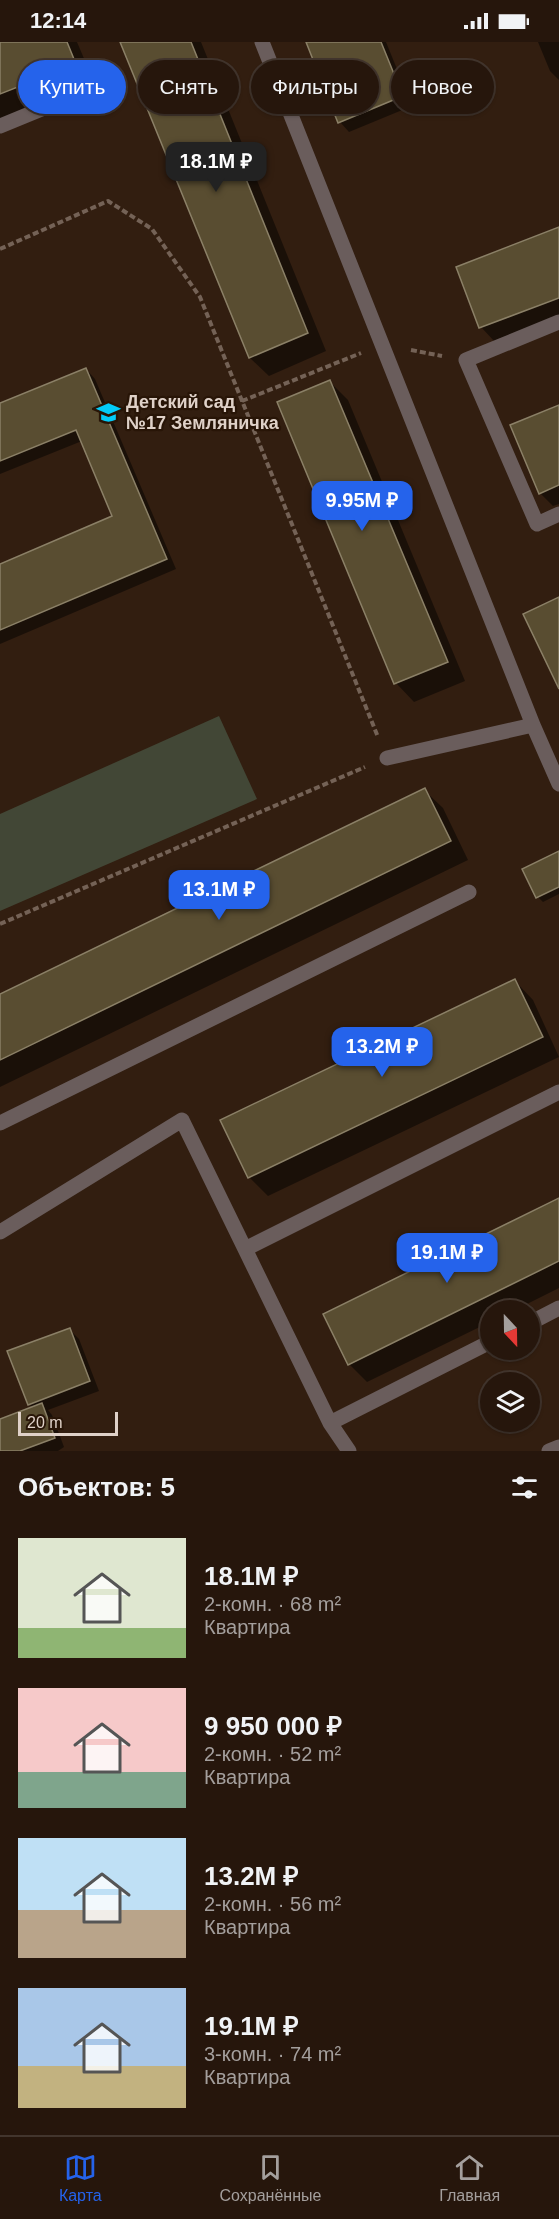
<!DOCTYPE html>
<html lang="ru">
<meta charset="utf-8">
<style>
body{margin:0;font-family:Helvetica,sans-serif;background:#2e1f15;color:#f1f3f6;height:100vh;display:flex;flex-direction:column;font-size:22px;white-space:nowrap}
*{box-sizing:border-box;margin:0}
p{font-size:20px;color:#a49f9d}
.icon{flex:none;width:33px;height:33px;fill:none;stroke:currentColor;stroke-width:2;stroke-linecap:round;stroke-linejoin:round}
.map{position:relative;height:1409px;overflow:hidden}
.panel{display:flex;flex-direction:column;background:#26160c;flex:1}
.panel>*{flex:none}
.hud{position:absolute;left:18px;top:18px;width:524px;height:54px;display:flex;gap:12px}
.needle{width:39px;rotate:158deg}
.controls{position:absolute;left:480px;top:1258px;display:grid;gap:12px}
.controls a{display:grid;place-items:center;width:60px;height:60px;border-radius:50%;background:#26160c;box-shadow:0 2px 4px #0004,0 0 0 2px #42352d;font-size:30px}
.scale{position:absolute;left:18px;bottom:15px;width:100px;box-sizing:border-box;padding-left:6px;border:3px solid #dfd1c8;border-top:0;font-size:16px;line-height:21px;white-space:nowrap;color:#dfd1c8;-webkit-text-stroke:4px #281507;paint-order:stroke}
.price{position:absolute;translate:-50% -51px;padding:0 14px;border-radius:12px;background:#2563eb;color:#fff;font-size:20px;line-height:39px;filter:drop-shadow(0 2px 3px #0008)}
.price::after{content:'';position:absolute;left:50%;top:36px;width:18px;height:14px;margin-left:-9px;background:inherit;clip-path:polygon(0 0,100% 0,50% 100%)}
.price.selected{background:#222;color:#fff}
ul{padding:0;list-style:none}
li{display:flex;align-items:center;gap:18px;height:150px;padding:0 18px}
li span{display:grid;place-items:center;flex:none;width:168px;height:120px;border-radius:0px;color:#555}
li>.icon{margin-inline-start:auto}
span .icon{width:72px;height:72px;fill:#fffc;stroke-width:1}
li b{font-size:26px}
h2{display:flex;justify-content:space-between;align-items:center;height:72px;padding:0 18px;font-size:26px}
.chip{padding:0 21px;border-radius:27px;background:#26160c;box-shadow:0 2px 4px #0004,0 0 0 2px #42352d;font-size:21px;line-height:54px}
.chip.selected{background:#2563eb;color:#fff}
.status{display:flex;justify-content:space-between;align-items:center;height:42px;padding:0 30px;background:#26160c;direction:ltr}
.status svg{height:16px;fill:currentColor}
.tabs{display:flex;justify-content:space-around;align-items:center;height:84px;border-top:2px solid #42352d;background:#26160c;font-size:16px;color:#a49f9d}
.tabs a{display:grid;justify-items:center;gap:3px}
.tabs .selected{color:#2563eb}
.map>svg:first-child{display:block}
.green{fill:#424736}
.shadow{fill:#0007}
.building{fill:#594d31;stroke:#8b8067;stroke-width:1.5}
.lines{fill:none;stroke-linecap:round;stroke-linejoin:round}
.path{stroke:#746256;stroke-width:4;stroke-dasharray:6 3;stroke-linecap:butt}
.service{stroke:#6a5d5c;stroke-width:15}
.labels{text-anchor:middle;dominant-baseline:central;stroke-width:4.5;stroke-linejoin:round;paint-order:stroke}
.poi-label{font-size:18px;font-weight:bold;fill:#dfd1c8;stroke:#281507;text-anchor:start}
</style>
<div class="status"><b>12:14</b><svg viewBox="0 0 49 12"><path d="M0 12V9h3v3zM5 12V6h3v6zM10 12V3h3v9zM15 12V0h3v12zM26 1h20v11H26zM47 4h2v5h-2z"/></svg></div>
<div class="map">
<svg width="559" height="1409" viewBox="0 0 559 1409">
<rect width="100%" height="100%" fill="#321e10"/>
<path class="green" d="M 219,674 L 257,757 L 0,869 L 0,772 Z"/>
<path class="shadow" d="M 0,0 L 77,0 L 94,40 L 0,78 Z
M 132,0 L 201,0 L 326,309 L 269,334 L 250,316 L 123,4 Z
M 307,0 L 386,0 L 412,64 L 349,90 L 340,80 Z
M 538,0 L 559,0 L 559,38 L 550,29 Z
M 559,186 L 559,274 L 494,299 L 481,285 Z
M 86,327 L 95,337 L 176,527 L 0,602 L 0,523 L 114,475 L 82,399 L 0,432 L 0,363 Z
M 330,340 L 348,358 L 465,639 L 414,660 L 396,641 L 279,361 Z
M 559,365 L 559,462 L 553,464 L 540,451 Z
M 424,748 L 443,766 L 468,818 L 0,1045 L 0,952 Z
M 559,811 L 559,852 L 543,860 L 538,855 Z
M 515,939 L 533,958 L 559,1015 L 268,1154 L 249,1135 Z
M 559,1158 L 559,1246 L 513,1269 L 490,1269 L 490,1280 L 367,1340 L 349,1322 Z
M 69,1287 L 79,1297 L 99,1349 L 48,1368 L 52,1373 L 64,1405 L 58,1409 L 0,1409 L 0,1379 L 33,1366 L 29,1362 Z"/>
<path class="building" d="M 0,0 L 67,0 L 76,22 L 0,52 Z
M 120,0 L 191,0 L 308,291 L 249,316 Z
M 306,0 L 381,0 L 403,54 L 338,81 Z
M 559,185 L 559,256 L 479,286 L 456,225 Z
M 86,326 L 167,517 L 0,588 L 0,522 L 112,474 L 76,388 L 0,419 L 0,361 Z
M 330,338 L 448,620 L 394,642 L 277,360 Z
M 559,363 L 559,443 L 539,452 L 510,383 Z
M 559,555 L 559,647 L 523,572 Z
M 425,746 L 451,799 L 0,1018 L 0,952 Z
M 559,809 L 559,845 L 536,856 L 522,827 Z
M 515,937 L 543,995 L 248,1136 L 220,1078 Z
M 559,1156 L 559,1219 L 348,1323 L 323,1272 Z
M 70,1286 L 90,1339 L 28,1363 L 7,1309 Z
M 42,1361 L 55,1396 L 20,1409 L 0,1409 L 0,1377 Z"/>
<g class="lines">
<path class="path" d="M 0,207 L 108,159 L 152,187 L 200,255 L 378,695
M 411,308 L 442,314
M 242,359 L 361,311
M 0,882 L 365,725"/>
<path class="service" d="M 262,0 L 533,683
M 0,84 L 95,45
M 559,280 L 466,318 L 537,482 L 559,472
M 387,716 L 533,683 L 559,742
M 0,1081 L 469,850
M 0,1190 L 182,1078 L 330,1381 L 349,1409
M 245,1207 L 559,1050
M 530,1281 L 559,1266
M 330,1381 L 490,1300
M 549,1409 L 559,1405"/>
</g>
<defs>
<symbol id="school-bare" viewBox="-9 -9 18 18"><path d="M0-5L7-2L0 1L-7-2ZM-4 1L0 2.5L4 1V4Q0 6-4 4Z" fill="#03cbf9" stroke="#281507" stroke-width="2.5" paint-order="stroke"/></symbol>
</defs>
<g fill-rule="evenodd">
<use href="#school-bare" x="92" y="354" width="33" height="33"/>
</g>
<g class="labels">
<g class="poi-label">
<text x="126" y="360">Детский сад<tspan x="126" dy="21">№17 Земляничка</tspan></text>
</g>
</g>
</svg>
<div class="controls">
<a><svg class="needle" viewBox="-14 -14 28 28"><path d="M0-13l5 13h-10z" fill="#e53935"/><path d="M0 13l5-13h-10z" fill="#a49f9d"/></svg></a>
<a><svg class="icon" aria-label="layers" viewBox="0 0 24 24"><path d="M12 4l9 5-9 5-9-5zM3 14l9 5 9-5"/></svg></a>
</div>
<div class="scale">20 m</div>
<b class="price selected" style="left:216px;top:151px">18.1M ₽</b>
<b class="price" style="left:362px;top:490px">9.95M ₽</b>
<b class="price" style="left:219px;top:879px">13.1M ₽</b>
<b class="price" style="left:382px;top:1036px">13.2M ₽</b>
<b class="price" style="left:447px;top:1242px">19.1M ₽</b>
<div class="hud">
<a class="chip selected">Купить</a>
<a class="chip">Снять</a>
<a class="chip">Фильтры</a>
<a class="chip">Новое</a>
</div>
</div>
<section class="panel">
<h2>Объектов: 5<svg class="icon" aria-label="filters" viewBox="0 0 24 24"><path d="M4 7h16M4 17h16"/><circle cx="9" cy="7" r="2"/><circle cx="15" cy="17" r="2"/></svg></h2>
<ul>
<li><span style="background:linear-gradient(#dfe7d0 75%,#8fb573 0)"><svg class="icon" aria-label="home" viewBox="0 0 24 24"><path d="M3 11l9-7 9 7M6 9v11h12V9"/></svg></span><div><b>18.1M ₽</b><p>2-комн. · 68 m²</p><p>Квартира</p></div></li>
<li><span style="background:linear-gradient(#f6c9c9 70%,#7fa58c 0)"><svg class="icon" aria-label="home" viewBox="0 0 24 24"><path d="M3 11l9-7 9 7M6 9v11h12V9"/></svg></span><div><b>9 950 000 ₽</b><p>2-комн. · 52 m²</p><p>Квартира</p></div></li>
<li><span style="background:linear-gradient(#bfe0f5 60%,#b9a48a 0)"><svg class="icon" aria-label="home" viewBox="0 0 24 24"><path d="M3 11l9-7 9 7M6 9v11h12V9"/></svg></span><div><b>13.2M ₽</b><p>2-комн. · 56 m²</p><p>Квартира</p></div></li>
<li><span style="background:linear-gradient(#a9c7e8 65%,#c2b280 0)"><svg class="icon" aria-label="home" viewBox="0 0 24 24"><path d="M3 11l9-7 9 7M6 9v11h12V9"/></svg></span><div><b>19.1M ₽</b><p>3-комн. · 74 m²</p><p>Квартира</p></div></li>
</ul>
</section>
<nav class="tabs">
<a class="selected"><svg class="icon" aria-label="map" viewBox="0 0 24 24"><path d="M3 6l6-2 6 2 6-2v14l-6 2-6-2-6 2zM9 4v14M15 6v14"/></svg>Карта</a>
<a><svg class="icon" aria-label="saved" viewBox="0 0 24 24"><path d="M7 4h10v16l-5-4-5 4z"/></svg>Сохранённые</a>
<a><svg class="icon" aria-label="home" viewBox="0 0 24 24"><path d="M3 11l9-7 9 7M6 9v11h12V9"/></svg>Главная</a>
</nav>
